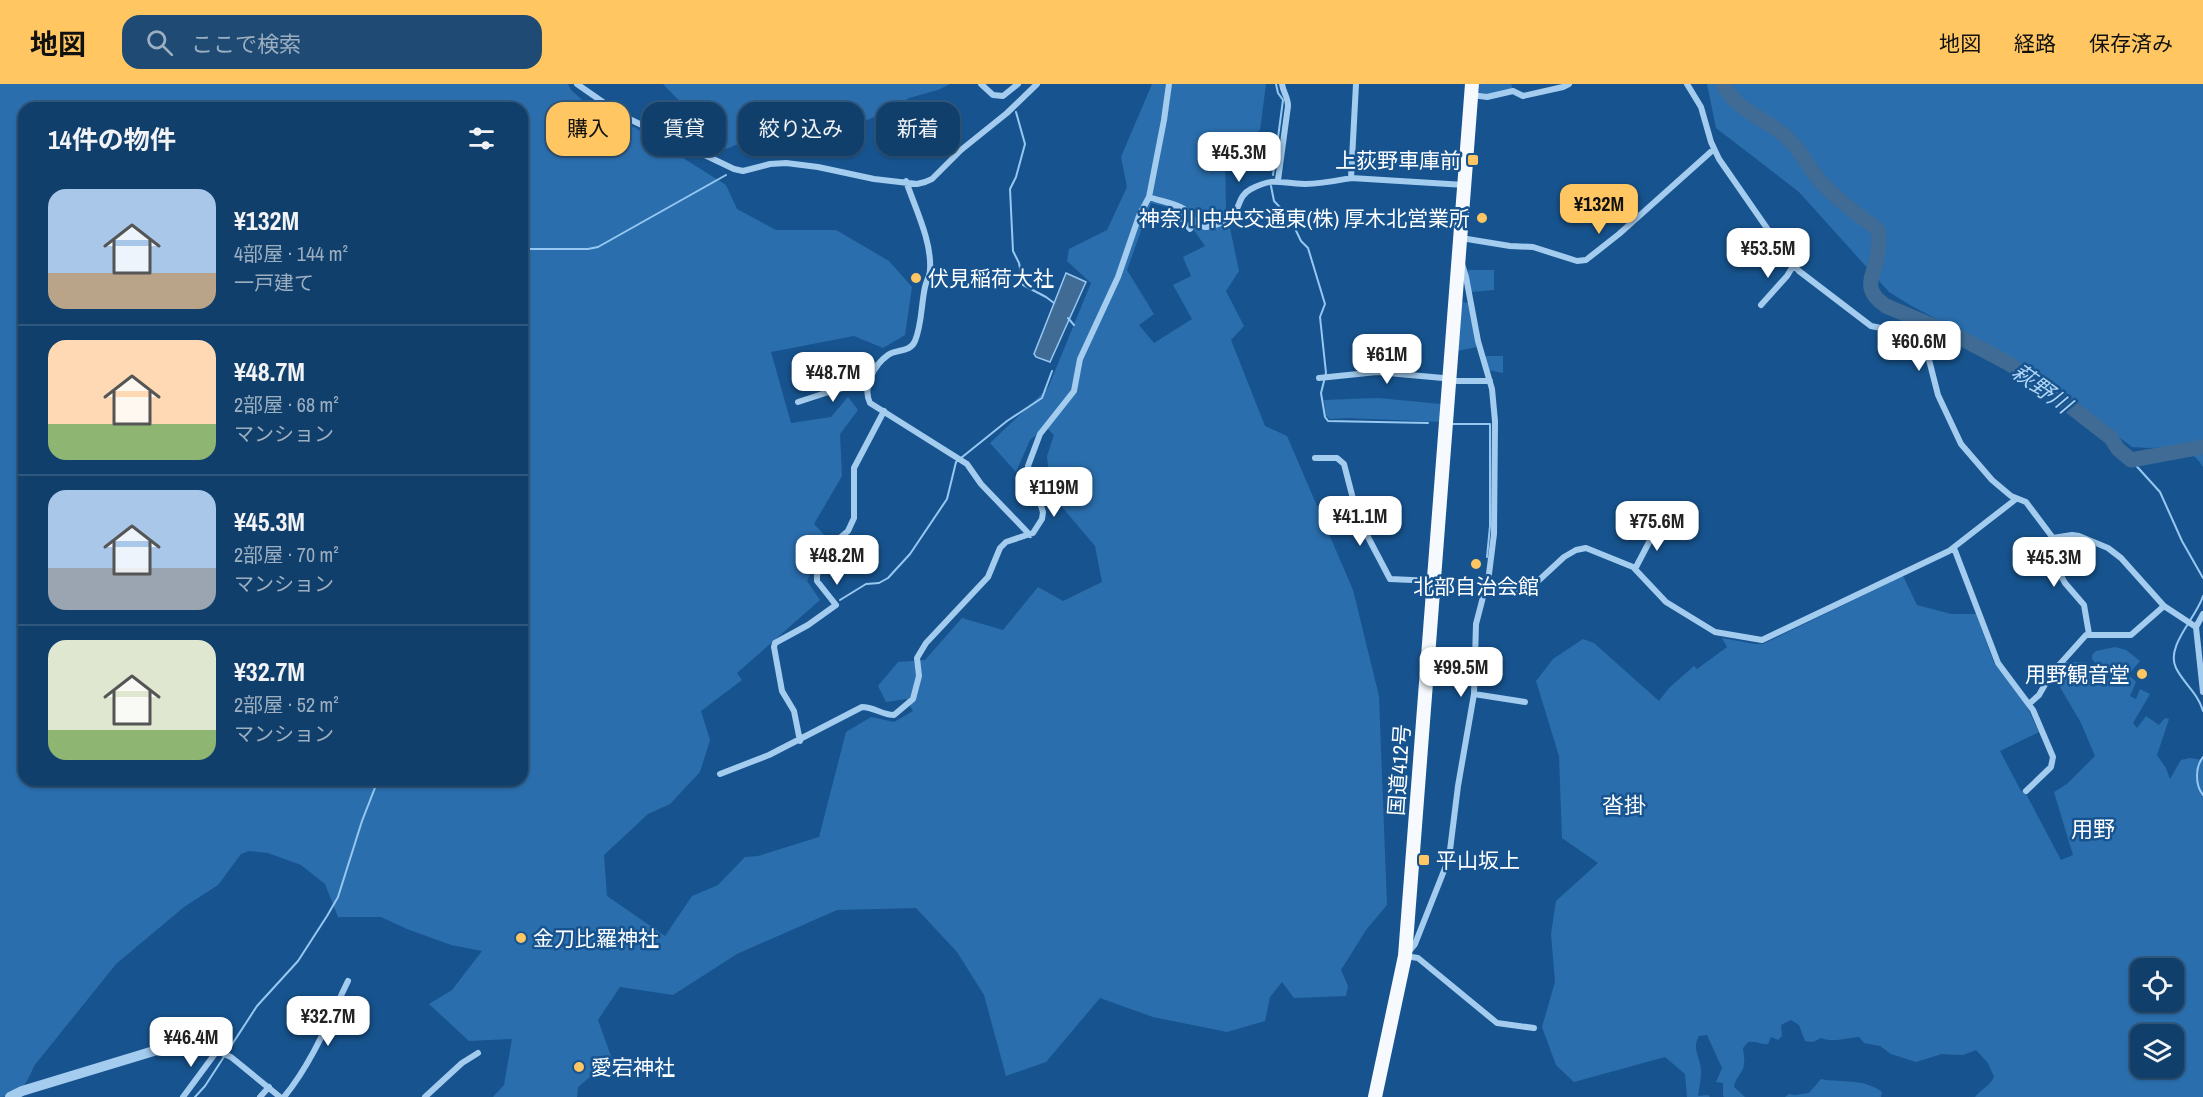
<!DOCTYPE html>
<html lang="ja">
<meta charset="utf-8">
<style>
body{margin:0;font-family:"Archivo Narrow","Noto Sans JP",sans-serif;background:#1e4a73;color:#f1f3f6;height:100vh;display:flex;flex-direction:column;font-size:22px;white-space:nowrap}
*{box-sizing:border-box;margin:0}
p{font-size:20px;color:#9cafc1}
.icon{flex:none;width:33px;height:33px;fill:none;stroke:currentColor;stroke-width:2;stroke-linecap:round;stroke-linejoin:round}
.map{position:relative;flex:1;overflow:hidden}
.details{position:absolute;left:18px;top:18px;width:510px;height:684px;display:flex;flex-direction:column;background:#113f6b;border-radius:18px;box-shadow:0 2px 4px #0004,0 0 0 2px #30587e}
.details>*{flex:none}
.banner{position:absolute;left:546px;top:18px;width:570px;height:54px;display:flex;gap:12px}
.controls{position:absolute;left:2130px;top:874px;display:grid;gap:12px}
.controls a{display:grid;place-items:center;width:54px;height:54px;border-radius:12px;background:#113f6b;box-shadow:0 2px 4px #0004,0 0 0 2px #30587e;font-size:30px}
.price{position:absolute;translate:-50% -51px;padding:0 14px;border-radius:12px;background:#fff;color:#222;font-size:20px;line-height:39px;filter:drop-shadow(0 2px 3px #0008)}
.price::after{content:'';position:absolute;left:50%;top:36px;width:18px;height:14px;margin-left:-9px;background:inherit;clip-path:polygon(0 0,100% 0,50% 100%)}
.price.selected{background:#ffc662;color:#111}
ul{padding:0;list-style:none}
li{display:flex;align-items:center;gap:18px;height:150px;padding:0 30px}
li+li{border-top:2px solid #30587e}
li span{display:grid;place-items:center;flex:none;width:168px;height:120px;border-radius:18px;color:#555}
li>.icon{margin-inline-start:auto}
span .icon{width:72px;height:72px;fill:#fffc;stroke-width:1}
li b{font-size:26px}
h2{display:flex;justify-content:space-between;align-items:center;height:72px;padding:0 30px;font-size:26px}
.tag{padding:0 21px;border-radius:18px;background:#113f6b;box-shadow:0 2px 4px #0004,0 0 0 2px #30587e;font-size:21px;line-height:54px}
.tag.selected{background:#ffc662;color:#111}
header{display:flex;align-items:center;gap:36px;box-sizing:border-box;height:84px;padding:0 30px;background:#ffc662;color:#111}
header strong{font-size:28px}
nav{display:flex;gap:33px;margin-inline-start:auto;font-size:21px}
.search{width:420px;height:54px;background:#1e4a73;display:flex;align-items:center;gap:15px;box-sizing:border-box;padding:0 21px;border-radius:18px;color:#9cafc1;font-size:22px}
.map>svg:first-child{display:block}
.green{fill:#2a6ead;fill-rule:evenodd}
.water{fill:#3f6b95;stroke:#96c8f2;stroke-width:1.5}
.lines{fill:none;stroke-linecap:round;stroke-linejoin:round}
.stream{stroke:#96c8f2;stroke-width:2}
.river{stroke:#3f6b95;stroke-width:15}
.minor{stroke:#a4ccef;stroke-width:6}
.tertiary{stroke:#a4ccef;stroke-width:10}
.trunk{stroke:#f6faff;stroke-width:14}
.poi-dot{fill:#ffc662;stroke:#17548f;stroke-width:2}
.labels{text-anchor:middle;dominant-baseline:central;stroke-width:5;stroke-linejoin:round;paint-order:stroke}
.poi-label{font-size:21px;fill:#fff;stroke:#17548f;text-anchor:start}
.street-label{font-size:21px;fill:#fff;stroke:#17548f}
.water-label{font-size:22px;font-style:italic;fill:#b0d5f6;stroke:#17548f}
.neighbourhood-label{font-size:22px;fill:#fff;stroke:#17548f}
</style>
<header>
<strong>地図</strong>
<div class="search"><svg class="icon" aria-label="search" viewBox="0 0 24 24"><circle cx="10" cy="10" r="6"/><path d="M15 15l6 6"/></svg>ここで検索</div>
<nav><a>地図</a><a>経路</a><a>保存済み</a></nav>
</header>
<div class="map">
<svg width="2203" height="1013" viewBox="0 0 2203 1013">
<rect width="100%" height="100%" fill="#17548f"/>
<path class="green" d="M 0,0 L 568,0 L 571,6 L 615,44 L 634,43 L 726,101 L 737,125 L 776,146 L 836,146 L 889,177 L 912,203 L 905,251 L 883,264 L 854,252 L 771,268 L 791,339 L 831,333 L 848,313 L 858,326 L 840,350 L 842,392 L 814,440 L 828,455 L 807,497 L 820,516 L 737,589 L 742,596 L 701,627 L 710,656 L 700,688 L 670,720 L 648,730 L 604,771 L 607,812 L 665,852 L 692,812 L 718,801 L 745,773 L 758,772 L 819,753 L 846,648 L 871,633 L 894,638 L 913,627 L 906,615 L 886,618 L 878,602 L 898,578 L 925,576 L 962,534 L 1003,546 L 1038,503 L 1063,517 L 1102,498 L 1095,462 L 1051,410 L 1047,372 L 1054,351 L 1046,343 L 1030,356 L 1016,388 L 990,359 L 1048,304 L 1091,199 L 1067,177 L 1069,165 L 1107,146 L 1127,103 L 1121,73 L 1152,0 L 1266,0 L 1260,46 L 1225,70 L 1226,125 L 1239,187 L 1226,207 L 1244,242 L 1231,256 L 1265,342 L 1287,352 L 1353,506 L 1379,612 L 1387,821 L 1366,846 L 1341,886 L 1348,902 L 1346,912 L 1294,914 L 1282,898 L 1270,913 L 1265,937 L 1227,948 L 1153,933 L 1100,914 L 1046,978 L 1006,992 L 984,911 L 957,868 L 916,824 L 837,826 L 737,870 L 673,911 L 620,903 L 598,936 L 612,975 L 578,1003 L 577,1013 L 493,1013 L 504,1001 L 512,955 L 469,957 L 429,920 L 452,906 L 482,867 L 451,861 L 407,845 L 381,833 L 338,833 L 325,800 L 301,781 L 268,769 L 249,767 L 241,770 L 218,801 L 184,823 L 116,880 L 34,982 C 27,999 20,1013 0,1013 ZM 24,24 L 522,24 L 522,696 L 24,696 ZM 1151,119 L 1180,126 L 1205,162 L 1183,173 L 1191,192 L 1173,201 L 1192,235 L 1154,259 L 1139,241 L 1154,230 L 1127,186 Z
M 663,0 L 950,0 L 938,6 L 909,14 L 884,29 L 845,45 L 774,45 L 726,65 Z
M 1479,0 L 1511,0 L 1513,5 L 1487,11 L 1479,8 Z
M 1707,0 L 2203,0 L 2203,383 L 2199,377 L 2183,362 L 2150,364 L 2132,363 L 2025,282 L 1910,221 L 1889,208 L 1799,108 L 1716,44 Z
M 1468,186 L 1494,186 L 1494,206 L 1470,208 Z
M 1462,218 L 1468,219 L 1477,263 L 1457,267 Z
M 1485,272 L 1503,272 L 1503,289 L 1488,286 Z
M 1378,314 L 1441,320 L 1440,338 L 1348,334 L 1330,335 L 1326,332 L 1324,316 Z
M 1903,492 L 1917,521 L 1951,530 L 1976,530 L 1994,579 L 2026,621 L 2039,648 L 2000,667 L 2021,707 L 2024,706 L 2061,776 L 2073,771 L 2054,708 L 2067,700 L 2095,672 L 2081,639 L 2060,603 L 2057,594 L 2064,578 L 2084,578 L 2094,589 L 2109,595 L 2115,586 L 2132,594 L 2136,598 L 2130,612 L 2136,615 L 2140,605 L 2150,610 L 2133,639 L 2137,644 L 2146,632 L 2159,641 L 2165,634 L 2169,635 L 2157,671 L 2166,684 L 2170,695 L 2181,676 L 2190,674 L 2203,676 L 2203,1013 L 1975,1013 C 1981,1005 1990,1002 1994,993 L 1988,979 L 1976,966 L 1963,971 L 1942,970 L 1916,978 L 1891,970 L 1880,962 L 1864,959 L 1859,953 C 1846,954 1833,959 1821,954 L 1813,958 L 1805,957 L 1799,941 L 1791,936 L 1781,941 L 1782,952 L 1778,956 L 1771,953 L 1768,960 C 1762,961 1757,957 1748,958 L 1743,964 C 1743,969 1745,974 1744,979 C 1744,989 1735,993 1734,1003 L 1745,1013 L 1724,1013 L 1723,1011 L 1723,999 L 1716,998 L 1722,984 L 1707,951 L 1699,952 C 1691,965 1701,974 1701,987 C 1701,996 1699,1004 1698,1012 L 1708,1011 L 1710,1013 L 1687,1013 L 1685,990 L 1665,973 L 1574,998 L 1556,981 L 1542,943 L 1555,898 L 1551,850 L 1556,817 L 1598,779 L 1562,754 L 1559,672 L 1536,597 L 1553,575 L 1583,555 L 1594,559 L 1659,617 L 1669,604 L 1694,582 L 1697,585 L 1727,563 L 1722,554 L 1755,560 L 1763,560 ZM 2140,885 L 2174,885 L 2174,918 L 2140,918 ZM 2140,951 L 2174,951 L 2174,984 L 2140,984 Z
M 2115,563 L 2126,566 L 2140,577 L 2129,590 L 2119,585 L 2098,582 L 2092,575 L 2092,571 L 2096,567 Z
M 1821,995 C 1842,999 1864,994 1882,1008 L 1881,1013 L 1785,1013 L 1789,1010 L 1795,1011 L 1809,1009 Z"/>
<path class="water" d="M 1066,189 L 1086,198 L 1050,278 L 1036,273 L 1034,270 Z"/>
<g class="lines">
<path class="stream" d="M 1016,28 L 1025,60 L 1016,93 L 1010,105 L 1013,167 L 1019,179 L 1023,201 L 1046,213 L 1054,219
M 1273,91 L 1283,16 L 1278,9 L 1276,0
M 1271,102 L 1274,117 L 1290,134 L 1301,157 L 1308,164 L 1325,220 L 1320,233 L 1326,289 L 1321,309 L 1325,333 L 1328,337 L 1428,339
M 522,165 L 588,165 L 598,163 L 726,91
M 1068,234 L 1074,241
M 1453,340 L 1490,340 L 1490,442 L 1487,473
M 2131,376 L 2160,408 L 2182,457 L 2203,494
M 2203,512 C 2197,533 2165,562 2176,584 C 2184,600 2198,609 2203,627
M 840,516 L 866,500 L 879,499 L 888,494 L 910,470 L 947,415 L 956,378 L 1007,337 L 1042,314 L 1052,287
M 2203,673 C 2195,683 2195,701 2203,711
M 195,1013 L 205,1002 L 257,922 L 298,877 L 327,832 L 338,813 L 362,737 L 378,696"/>
<path class="river" d="M 1723,0 C 1736,27 1764,33 1785,52 C 1801,65 1808,84 1822,99 C 1838,117 1859,131 1878,146 C 1879,154 1879,162 1878,170 C 1873,194 1861,205 1886,222 L 1957,252 L 2008,279 L 2057,312 L 2111,354 L 2118,365 L 2131,376 L 2203,363"/>
<path class="minor" d="M 577,0 L 623,32 L 734,85 L 743,87 L 770,80 L 786,79 L 818,83 L 874,95 L 917,100 L 925,98 L 932,95 L 961,66 L 1007,29 L 1037,0
M 981,0 L 993,11 L 1003,12 L 1018,0
M 1356,0 L 1351,94 L 1465,101
M 1687,0 L 1701,23 L 1711,58 L 1719,75 L 1789,176 L 1799,187 L 1871,242 L 1911,250 L 1921,257 L 1927,268 L 1938,311 L 1961,360 L 1992,396 L 2011,412 L 2026,418 L 2053,454 L 2072,451 L 2079,452 L 2108,464 L 2121,474 L 2164,522 L 2196,543 L 2203,530
M 1472,11 L 1487,13 L 1513,7 L 1523,12 L 1563,3 L 1569,0
M 1278,96 L 1288,22 C 1288,13 1283,8 1282,0
M 906,97 C 915,124 932,157 930,186 C 930,192 926,197 925,203 C 921,221 922,240 915,257 C 910,269 896,265 888,271 C 874,281 862,303 870,319 L 967,380 L 981,400 L 1030,451
M 1149,113 C 1159,117 1175,119 1184,125 C 1191,131 1195,141 1205,143 C 1209,143 1214,141 1218,140 C 1244,134 1233,114 1251,105 C 1276,92 1280,100 1305,100 C 1321,100 1335,97 1351,94
M 1176,122 L 1178,130 L 1190,145
M 1461,154 L 1510,162 L 1533,163 L 1577,177 L 1586,176 L 1619,150 L 1714,65
M 1462,180 L 1466,193 L 1478,257 L 1492,305 L 1495,337 L 1494,450 L 1489,490 L 1476,540 L 1474,610 L 1458,702 L 1449,774 L 1415,860 L 1405,872 L 1418,874 L 1497,939 L 1534,944
M 1761,221 L 1787,192 L 1793,182
M 837,293 L 840,305
M 1319,294 L 1377,288 L 1443,294 L 1449,297 L 1490,297
M 798,318 L 859,298 L 868,299
M 1315,374 L 1337,374 L 1344,380 L 1358,434 L 1390,495 L 1434,497
M 2053,454 L 2051,460 L 2056,483 L 2065,499 L 2084,521 L 2089,550
M 1954,464 L 1998,579 L 2033,626 L 2053,673 L 2051,683 L 2026,707
M 1635,485 L 1657,443 L 1660,442 L 1682,453
M 1486,500 L 1490,502 L 1512,506 L 1525,505 L 1537,498 L 1564,473 L 1576,466 L 1586,464 L 1633,483 L 1666,518 L 1715,548 L 1762,556 L 1949,467 L 2016,415
M 2196,543 L 2203,608
M 1474,610 L 1525,618
M 2029,620 L 2039,611 L 2051,590 L 2086,551 L 2131,551 L 2164,522
M 800,657 L 794,627 L 782,607 L 774,563 L 775,559 L 808,541 L 836,521 L 817,497 L 817,491 L 829,463 L 848,447 L 854,434 L 854,384 L 884,327
M 720,690 L 769,671 L 862,623 C 874,623 882,631 894,631 L 913,615 L 919,592 L 917,574 L 926,559 L 988,493 L 1000,464 L 1006,458 L 1033,449 L 1042,435 L 1043,428 L 1028,382 L 1040,350 L 1074,307 L 1080,275 L 1118,193 L 1139,132 L 1149,113 L 1164,36 L 1169,0
M 183,1013 L 217,967 L 231,973 L 280,1013
M 260,1013 L 269,1003
M 284,1013 C 312,979 329,936 348,897
M 425,1013 L 462,979 L 478,969"/>
<path class="tertiary" d="M 10,1013 L 22,1007 L 167,963 L 196,961 L 217,967"/>
<path class="trunk" d="M 1375,1013 L 1405,872 L 1472,0"/>
</g>
<g class="poi-dot">
<rect x="1467" y="70" width="12" height="12" rx="3"/>
<circle cx="1482" cy="134" r="6"/>
<circle cx="916" cy="194" r="6"/>
<circle cx="1476" cy="480" r="6"/>
<circle cx="2142" cy="590" r="6"/>
<rect x="1418" y="770" width="12" height="12" rx="3"/>
<circle cx="521" cy="854" r="6"/>
<circle cx="579" cy="983" r="6"/>
</g>
<g class="labels">
<g class="poi-label">
<text x="1461" y="76" text-anchor="end">上荻野車庫前</text>
<text x="1470" y="134" text-anchor="end">神奈川中央交通東(株) 厚木北営業所</text>
<text x="928" y="194">伏見稲荷大社</text>
<text x="1476" y="502" text-anchor="middle">北部自治会館</text>
<text x="2130" y="590" text-anchor="end">用野観音堂</text>
<text x="1436" y="776">平山坂上</text>
<text x="533" y="854">金刀比羅神社</text>
<text x="591" y="983">愛宕神社</text>
</g>
<g class="street-label">
<text transform="translate(1399 686) rotate(-86)">国道412号</text>
</g>
<g class="water-label">
<text transform="translate(2042 304) rotate(36)">萩野川</text>
</g>
<g class="neighbourhood-label">
<text x="1624" y="721">沓掛</text>
<text x="2093" y="745">用野</text>
</g>
</g>
</svg>
<div class="controls">
<a><svg class="icon" aria-label="locate" viewBox="0 0 24 24"><circle cx="12" cy="12" r="6"/><path d="M12 2v4M12 18v4M2 12h4M18 12h4"/></svg></a>
<a><svg class="icon" aria-label="layers" viewBox="0 0 24 24"><path d="M12 4l9 5-9 5-9-5zM3 14l9 5 9-5"/></svg></a>
</div>
<b class="price" style="left:1239px;top:99px">¥45.3M</b>
<b class="price selected" style="left:1599px;top:151px">¥132M</b>
<b class="price" style="left:1768px;top:195px">¥53.5M</b>
<b class="price" style="left:1919px;top:288px">¥60.6M</b>
<b class="price" style="left:1387px;top:301px">¥61M</b>
<b class="price" style="left:833px;top:319px">¥48.7M</b>
<b class="price" style="left:1054px;top:434px">¥119M</b>
<b class="price" style="left:1360px;top:463px">¥41.1M</b>
<b class="price" style="left:1657px;top:468px">¥75.6M</b>
<b class="price" style="left:837px;top:502px">¥48.2M</b>
<b class="price" style="left:2054px;top:504px">¥45.3M</b>
<b class="price" style="left:1461px;top:614px">¥99.5M</b>
<b class="price" style="left:328px;top:963px">¥32.7M</b>
<b class="price" style="left:191px;top:984px">¥46.4M</b>
<div class="banner">
<a class="tag selected">購入</a>
<a class="tag">賃貸</a>
<a class="tag">絞り込み</a>
<a class="tag">新着</a>
</div>
<section class="details">
<h2>14件の物件<svg class="icon" aria-label="filters" viewBox="0 0 24 24"><path d="M4 7h16M4 17h16"/><circle cx="9" cy="7" r="2"/><circle cx="15" cy="17" r="2"/></svg></h2>
<ul>
<li><span style="background:linear-gradient(#a9c7e8 70%,#b9a48a 0)"><svg class="icon" aria-label="home" viewBox="0 0 24 24"><path d="M3 11l9-7 9 7M6 9v11h12V9"/></svg></span><div><b>¥132M</b><p>4部屋 · 144 m²</p><p>一戸建て</p></div></li>
<li><span style="background:linear-gradient(#ffd9b3 70%,#8fb573 0)"><svg class="icon" aria-label="home" viewBox="0 0 24 24"><path d="M3 11l9-7 9 7M6 9v11h12V9"/></svg></span><div><b>¥48.7M</b><p>2部屋 · 68 m²</p><p>マンション</p></div></li>
<li><span style="background:linear-gradient(#a9c7e8 65%,#9aa5b1 0)"><svg class="icon" aria-label="home" viewBox="0 0 24 24"><path d="M3 11l9-7 9 7M6 9v11h12V9"/></svg></span><div><b>¥45.3M</b><p>2部屋 · 70 m²</p><p>マンション</p></div></li>
<li><span style="background:linear-gradient(#dfe7d0 75%,#8fb573 0)"><svg class="icon" aria-label="home" viewBox="0 0 24 24"><path d="M3 11l9-7 9 7M6 9v11h12V9"/></svg></span><div><b>¥32.7M</b><p>2部屋 · 52 m²</p><p>マンション</p></div></li>
</ul>
</section>
</div>
